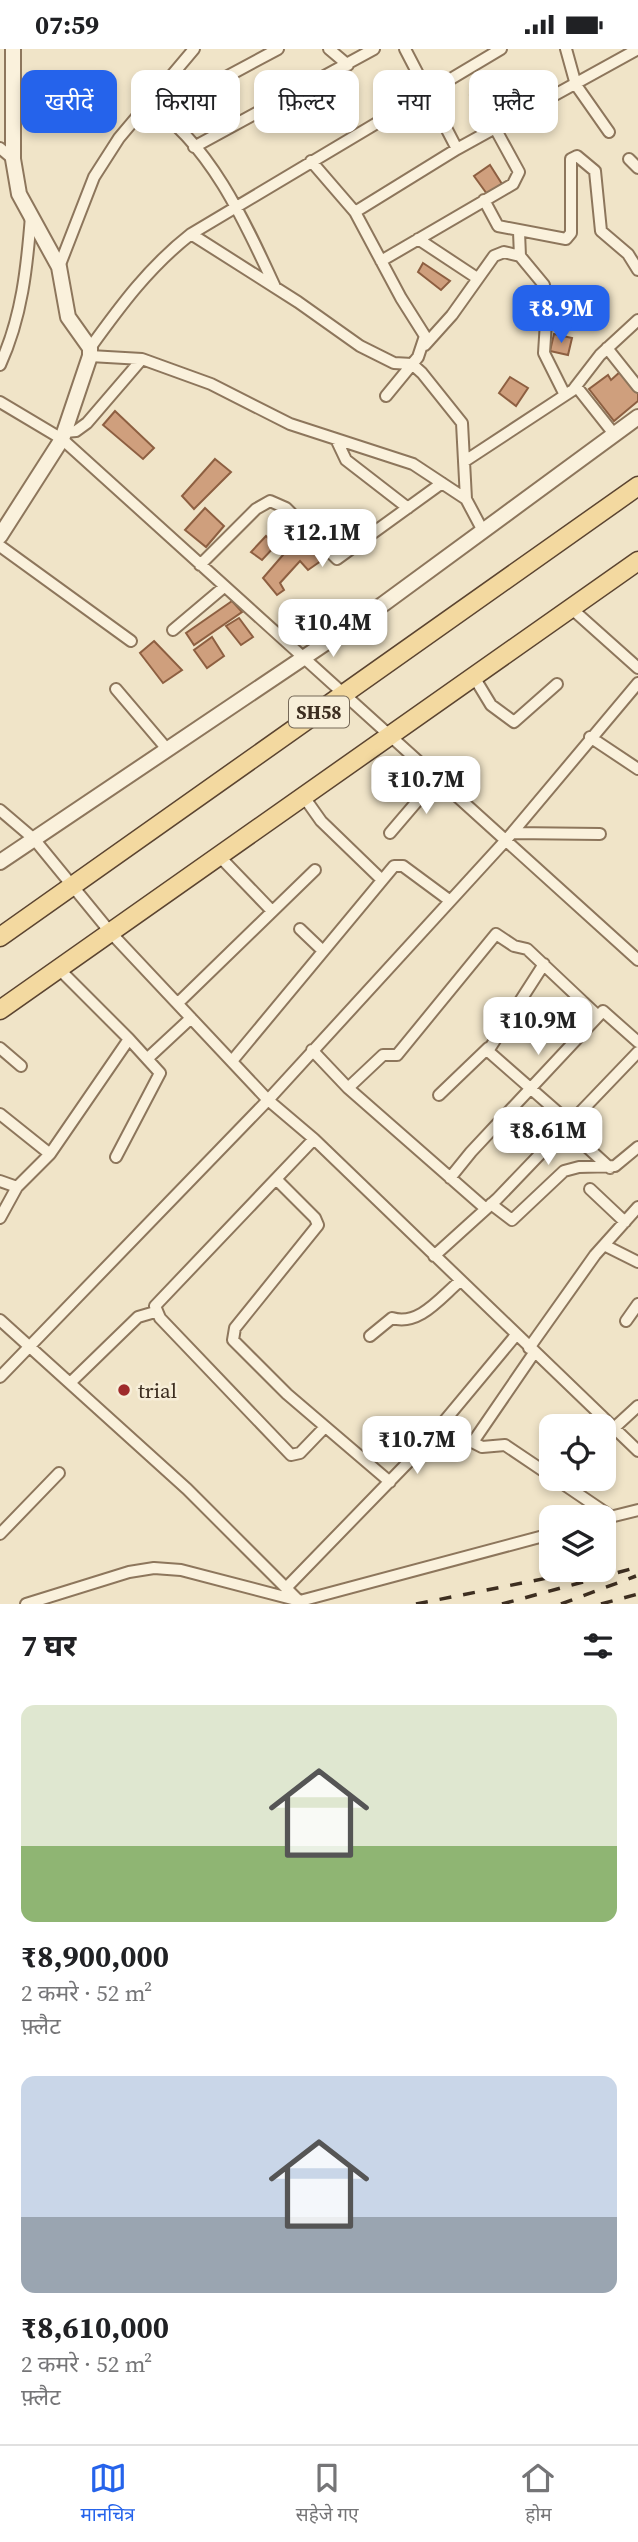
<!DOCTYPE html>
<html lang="hi">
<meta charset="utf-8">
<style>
body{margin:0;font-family:"Source Serif 4","Noto Sans Devanagari",serif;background:#f2f2f2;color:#202124;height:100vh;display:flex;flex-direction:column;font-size:26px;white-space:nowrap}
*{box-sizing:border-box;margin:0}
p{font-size:23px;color:#757577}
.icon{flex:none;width:38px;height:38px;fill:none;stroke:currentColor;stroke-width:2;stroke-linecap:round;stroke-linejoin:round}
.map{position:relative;height:1555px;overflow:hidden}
.details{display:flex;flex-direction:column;background:#fff;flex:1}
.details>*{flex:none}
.guide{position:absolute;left:21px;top:21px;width:597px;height:63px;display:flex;gap:14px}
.fabs{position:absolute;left:539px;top:1365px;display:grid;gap:14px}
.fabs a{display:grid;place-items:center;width:77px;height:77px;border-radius:14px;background:#fff;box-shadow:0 4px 10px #0003;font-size:35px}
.price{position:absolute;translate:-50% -60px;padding:0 16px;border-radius:14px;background:#fff;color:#222;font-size:23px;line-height:46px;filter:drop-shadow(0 2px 4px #0008)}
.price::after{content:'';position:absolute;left:50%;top:42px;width:21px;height:16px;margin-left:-10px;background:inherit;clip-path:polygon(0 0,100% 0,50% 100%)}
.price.active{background:#2563eb;color:#fff}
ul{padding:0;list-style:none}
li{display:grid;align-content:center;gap:14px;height:371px;padding:0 21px}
li span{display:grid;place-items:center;height:217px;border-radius:14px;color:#555}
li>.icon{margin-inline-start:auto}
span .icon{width:126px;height:126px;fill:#fffc;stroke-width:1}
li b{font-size:30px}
h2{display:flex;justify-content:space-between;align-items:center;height:84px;padding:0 21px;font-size:30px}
.tag{padding:0 24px;border-radius:14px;background:#fff;box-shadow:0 4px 10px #0003;font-size:24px;line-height:63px}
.tag.active{background:#2563eb;color:#fff}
.status{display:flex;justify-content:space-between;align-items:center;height:49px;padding:0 35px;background:#fff;direction:ltr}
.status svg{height:19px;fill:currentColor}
.tab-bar{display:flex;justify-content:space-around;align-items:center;height:98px;border-top:2px solid #e0e0e0;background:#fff;font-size:19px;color:#757577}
.tab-bar a{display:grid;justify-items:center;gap:4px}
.tab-bar .active{color:#2563eb}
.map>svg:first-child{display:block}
.building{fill:#cf9f7d;stroke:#8d5f41;stroke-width:2}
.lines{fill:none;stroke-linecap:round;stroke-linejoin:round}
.minor-casing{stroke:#8d765c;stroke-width:14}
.tertiary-casing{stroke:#8d765c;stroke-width:18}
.primary-casing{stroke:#5b4430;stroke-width:21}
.minor{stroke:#faf1dc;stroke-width:10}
.tertiary{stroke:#faf1dc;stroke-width:14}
.primary{stroke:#f3d9a0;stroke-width:18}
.rail{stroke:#3d2e20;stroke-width:3.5;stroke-dasharray:12 12;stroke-linecap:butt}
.poi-dot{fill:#9e2a2b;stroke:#f7eed8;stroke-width:2.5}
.labels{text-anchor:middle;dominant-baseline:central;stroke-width:5;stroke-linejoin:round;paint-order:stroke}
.shield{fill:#f7eed8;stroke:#756857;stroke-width:2}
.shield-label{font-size:19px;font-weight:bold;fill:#3d2e20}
.poi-label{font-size:21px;fill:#3d2e20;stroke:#f7eed8;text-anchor:start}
</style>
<div class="status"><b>07:59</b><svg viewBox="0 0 49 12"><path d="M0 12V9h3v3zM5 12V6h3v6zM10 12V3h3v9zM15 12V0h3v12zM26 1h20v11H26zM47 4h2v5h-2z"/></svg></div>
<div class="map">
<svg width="638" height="1555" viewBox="0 0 638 1555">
<rect width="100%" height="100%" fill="#f0e4c8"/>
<path class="building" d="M 481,26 L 490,43 L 480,48 L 482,55 L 478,57 L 470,46 L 475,40 L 472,32 Z
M 490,116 L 502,135 L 487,145 L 474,127 Z
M 423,214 L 450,232 L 441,241 L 418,223 Z
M 554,285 L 572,289 L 568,306 L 550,302 Z
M 621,322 L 638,343 L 638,352 L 614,372 L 589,340 L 608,326 L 611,331 Z
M 510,328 L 528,339 L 516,357 L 499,344 Z
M 115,362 L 154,399 L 143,410 L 103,376 Z
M 215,410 L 231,423 L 194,460 L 182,447 Z
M 205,459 L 224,477 L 206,498 L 185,481 Z
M 302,484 L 328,507 L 308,521 L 300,512 L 280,534 L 284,541 L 277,546 L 263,529 Z
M 266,487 L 276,496 L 262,511 L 251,503 Z
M 232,552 L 242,563 L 194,596 L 186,584 Z
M 239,569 L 253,588 L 241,596 L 226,577 Z
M 212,588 L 224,607 L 207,619 L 194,601 Z
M 154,592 L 182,621 L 163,634 L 140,604 Z"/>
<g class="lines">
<defs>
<path id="minor" d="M 329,0 L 348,16
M 405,0 L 457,100
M 566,0 L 576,36 L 609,83
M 149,56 C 209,92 247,177 275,238
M 168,68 L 200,42 L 278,0
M 194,98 L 374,0
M 0,99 L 13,110
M 629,110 L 638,119
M 311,112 L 355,163 L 401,249 L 425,287 L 418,308 L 386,347
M 484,151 L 498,177 L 566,190 L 571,184 L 571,110 L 577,107 L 595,122 L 601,182 L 628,205 L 638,221
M 355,163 L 457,100 L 638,0
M 519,183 L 520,207 L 544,236 L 547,257 L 544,304 L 565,346
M 191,185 L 298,253 L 360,297 L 394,314 L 412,315 L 422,324 L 462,374 L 466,450
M 418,190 L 477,229
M 381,212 L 513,135 L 519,123 L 496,81
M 59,218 L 94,128 L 119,89 L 194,0
M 425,296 L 452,266 L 494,207 L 504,203 L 520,207
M 90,299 C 121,256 149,218 191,185 L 501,0
M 607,299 L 638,338
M 90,307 L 142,310 L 211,335 L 290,375 L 413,415 L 466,450 L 483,482
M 0,316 C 22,268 27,218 31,167
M 576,337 L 614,385
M 0,353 L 62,390 L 638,911
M 65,383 L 76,382 L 87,374 L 142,310
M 336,390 L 346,411 L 408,459
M 465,412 L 573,341 L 600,306 L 638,271
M 0,497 L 131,592
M 200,516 L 256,460 L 270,452 L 286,459 L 337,510 L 442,434
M 572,560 L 638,619
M 173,581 L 224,538
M 474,628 L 491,656 L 514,673 L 557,635
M 116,640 L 167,700
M 590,688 L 638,720
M 304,748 L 321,772 L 382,831
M 0,761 L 34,790 L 111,884 L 268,1051 L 314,1090 L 638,1402
M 390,784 L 437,729
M 512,784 L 600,785
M 220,808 L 272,862
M 300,880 L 323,902
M 544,915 L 488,1002 L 569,1073
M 178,954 L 315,821
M 0,999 L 21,1017
M 312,1001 L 348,1039 L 486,1160
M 148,1009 L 191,969
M 232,1012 L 394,817 L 403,817 L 449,851
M 348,1039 L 383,1006 L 397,1006 L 496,885 L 514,897 L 527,900 L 598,967
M 439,1046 L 488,999
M 0,1065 L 50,1105 L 129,990 L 59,920
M 565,1078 L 610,1119
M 314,1090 L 155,1257 L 160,1269 L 291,1406 L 300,1404 L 325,1378
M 116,1108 L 160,1024 L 129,990
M 450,1129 L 471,1103 L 603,962 L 638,993
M 276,1130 L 315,1169 L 318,1176 L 235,1279 L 233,1291 L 287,1345 L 390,1433
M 0,1132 L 17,1138
M 590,1140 L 625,1173
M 491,1155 L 512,1171 L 564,1122 L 579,1118 L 615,1117 L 638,1098
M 0,1169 L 17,1138 L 50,1105
M 604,1196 L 638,1213
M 434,1207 L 497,1150 L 638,1003
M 0,1271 L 187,1440 L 299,1552
M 626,1272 L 638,1255
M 370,1287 L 392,1269 C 419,1277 439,1250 460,1232
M 529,1299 L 595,1206 L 638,1158
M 0,1328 L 268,1051 L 507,790 L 638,634
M 70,1334 L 138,1268 L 155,1263
M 441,1377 L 482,1398 L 505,1396 L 551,1427
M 614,1379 L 638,1357
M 473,1393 L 534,1304
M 556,1430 L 612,1468
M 606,1469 L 638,1461
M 0,1485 L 59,1424
M 286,1539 L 422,1399 L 516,1286
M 26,1555 L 129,1523 L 154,1519 L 181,1521 L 300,1552 L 551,1485"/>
<path id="tertiary" d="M 0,487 L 62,390 L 90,307 L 90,299 L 68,268 L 59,218 L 19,145 L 13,110 L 13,0
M 0,813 L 382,556 L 638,368"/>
<path id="primary" d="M 0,888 L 638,437
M 0,961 L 638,512"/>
</defs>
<use href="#minor" class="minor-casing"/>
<use href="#tertiary" class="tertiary-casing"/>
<use href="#primary" class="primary-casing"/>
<use href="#minor" class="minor"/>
<use href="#tertiary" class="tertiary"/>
<use href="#primary" class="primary"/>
<path class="rail" d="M 416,1555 L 588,1521
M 502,1555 L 638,1518
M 561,1555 L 636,1527
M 601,1555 L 638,1545"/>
</g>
<circle class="poi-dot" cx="124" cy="1341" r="7"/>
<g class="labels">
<rect class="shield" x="289" y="647.5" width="60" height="31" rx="5"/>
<g class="shield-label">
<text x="319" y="663">SH58</text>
</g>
<g class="poi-label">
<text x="138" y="1341">trial</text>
</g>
</g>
</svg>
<div class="fabs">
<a><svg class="icon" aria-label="locate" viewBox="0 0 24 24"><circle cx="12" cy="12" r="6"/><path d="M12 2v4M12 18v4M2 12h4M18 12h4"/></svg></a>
<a><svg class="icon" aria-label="layers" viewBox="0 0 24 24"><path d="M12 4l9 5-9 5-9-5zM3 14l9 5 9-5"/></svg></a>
</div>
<b class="price active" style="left:561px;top:296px">₹8.9M</b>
<b class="price" style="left:322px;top:520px">₹12.1M</b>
<b class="price" style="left:333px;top:610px">₹10.4M</b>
<b class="price" style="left:426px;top:767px">₹10.7M</b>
<b class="price" style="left:538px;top:1008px">₹10.9M</b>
<b class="price" style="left:548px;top:1118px">₹8.61M</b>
<b class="price" style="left:417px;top:1427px">₹10.7M</b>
<div class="guide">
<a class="tag active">खरीदें</a>
<a class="tag">किराया</a>
<a class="tag">फ़िल्टर</a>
<a class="tag">नया</a>
<a class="tag">फ़्लैट</a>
</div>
</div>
<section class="details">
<h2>7 घर<svg class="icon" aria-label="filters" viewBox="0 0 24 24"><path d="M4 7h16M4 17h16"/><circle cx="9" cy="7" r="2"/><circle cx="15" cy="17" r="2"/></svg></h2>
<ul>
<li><span style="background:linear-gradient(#dfe7d0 65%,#8fb573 0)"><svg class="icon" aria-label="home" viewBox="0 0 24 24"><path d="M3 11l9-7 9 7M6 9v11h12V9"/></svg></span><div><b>₹8,900,000</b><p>2 कमरे · 52 m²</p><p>फ़्लैट</p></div></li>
<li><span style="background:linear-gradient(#c9d6e8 65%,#9aa5b1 0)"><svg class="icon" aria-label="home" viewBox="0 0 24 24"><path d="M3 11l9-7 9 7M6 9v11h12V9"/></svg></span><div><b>₹8,610,000</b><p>2 कमरे · 52 m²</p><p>फ़्लैट</p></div></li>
</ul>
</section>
<nav class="tab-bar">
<a class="active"><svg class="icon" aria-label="map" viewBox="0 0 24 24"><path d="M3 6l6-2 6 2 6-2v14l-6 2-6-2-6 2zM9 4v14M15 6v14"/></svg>मानचित्र</a>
<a><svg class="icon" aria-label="saved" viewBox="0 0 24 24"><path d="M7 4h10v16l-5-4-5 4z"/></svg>सहेजे गए</a>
<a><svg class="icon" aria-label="home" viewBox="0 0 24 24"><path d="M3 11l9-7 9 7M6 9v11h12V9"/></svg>होम</a>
</nav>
